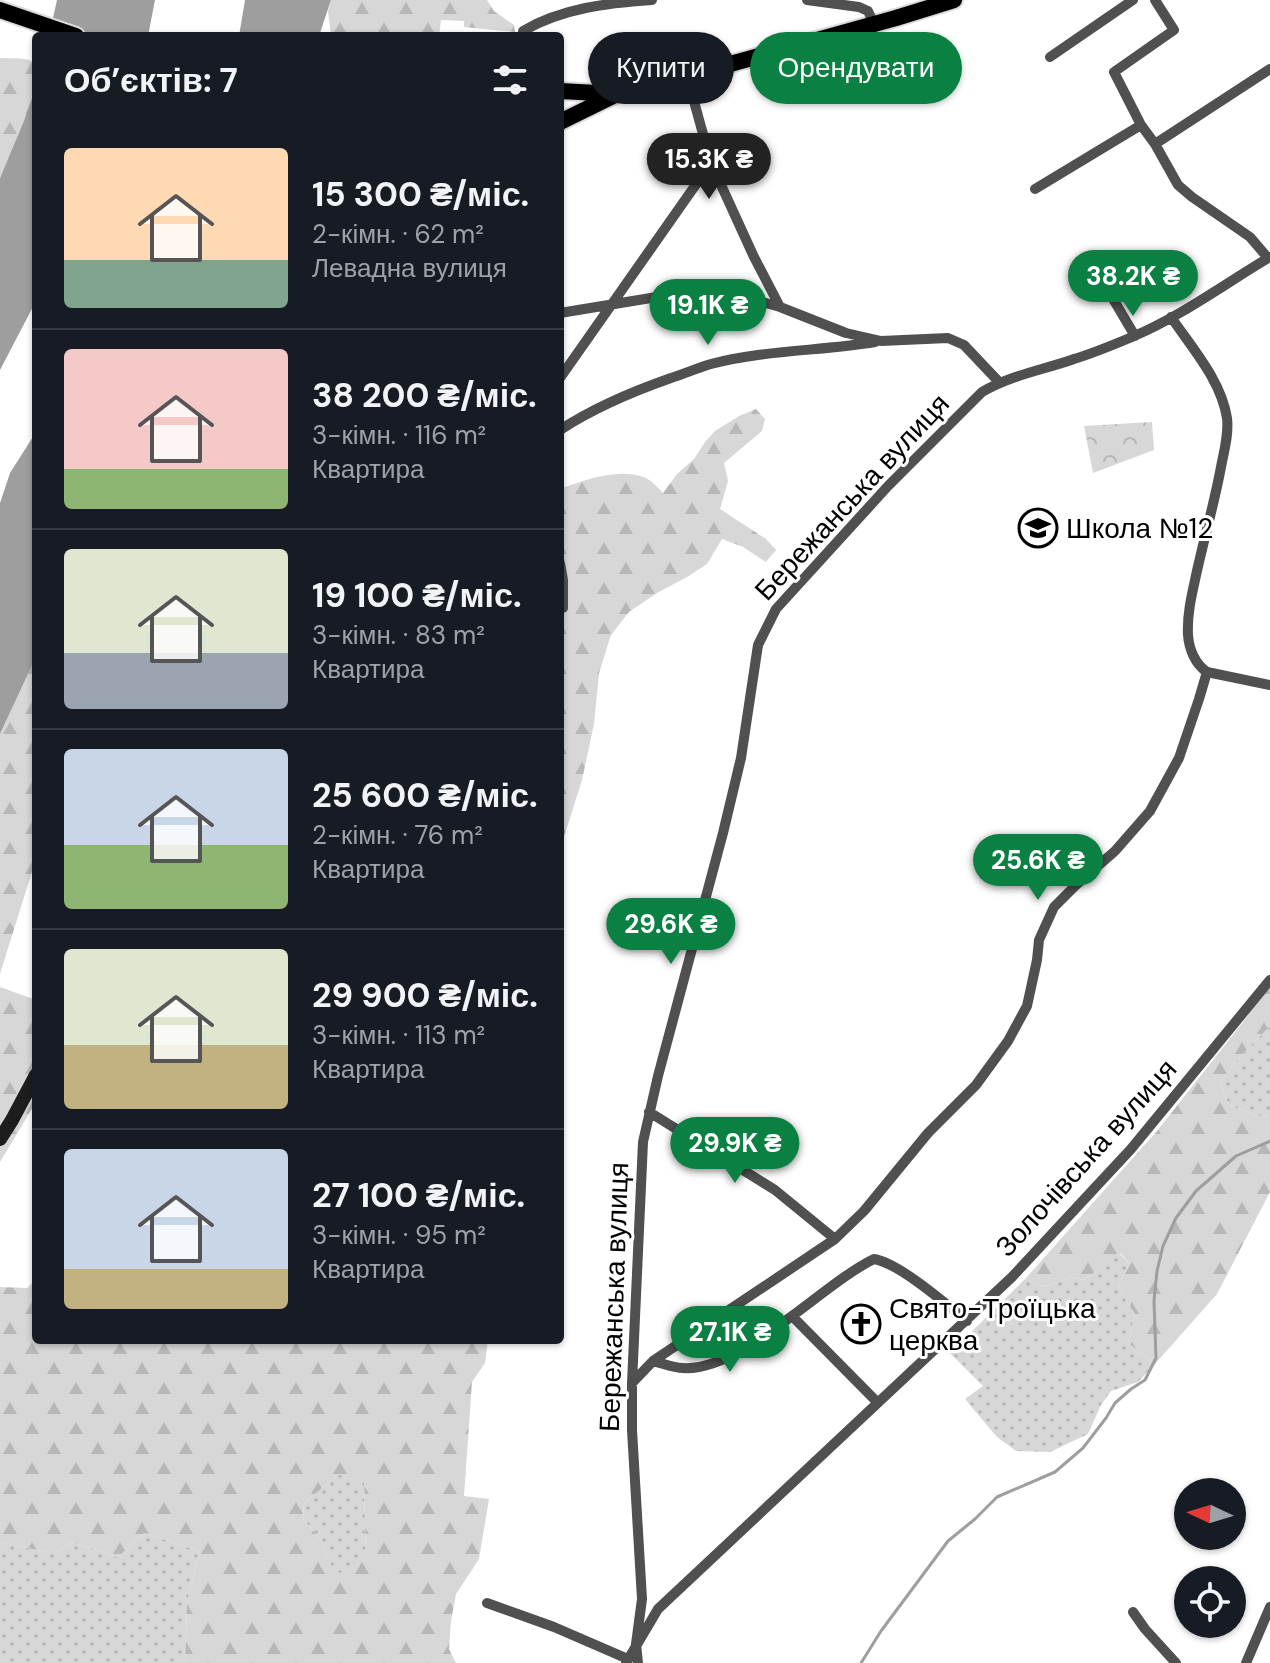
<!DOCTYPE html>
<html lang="uk">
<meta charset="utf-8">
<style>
body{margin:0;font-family:"DM Sans",sans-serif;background:#242831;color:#f1f3f6;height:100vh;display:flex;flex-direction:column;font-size:30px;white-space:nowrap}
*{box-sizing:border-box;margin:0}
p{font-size:26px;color:#9ea1a6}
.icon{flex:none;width:44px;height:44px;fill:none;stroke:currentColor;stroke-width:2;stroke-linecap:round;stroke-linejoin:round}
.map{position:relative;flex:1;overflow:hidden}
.side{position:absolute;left:32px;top:32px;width:532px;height:1312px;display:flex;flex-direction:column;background:#171b24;border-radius:8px;box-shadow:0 2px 6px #0004}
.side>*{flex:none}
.hud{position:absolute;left:588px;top:32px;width:562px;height:72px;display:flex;gap:16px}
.needle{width:52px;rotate:274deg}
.controls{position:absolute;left:1174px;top:1478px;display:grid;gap:16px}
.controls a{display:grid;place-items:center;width:72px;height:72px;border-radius:50%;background:#171b24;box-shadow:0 2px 6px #0004;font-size:40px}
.price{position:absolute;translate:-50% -68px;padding:0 18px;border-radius:28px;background:#0b8043;color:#fff;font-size:26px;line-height:52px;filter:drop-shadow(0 2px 4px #0008)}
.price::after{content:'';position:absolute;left:50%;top:48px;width:24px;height:18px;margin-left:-12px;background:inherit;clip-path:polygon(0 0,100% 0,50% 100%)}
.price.on{background:#222;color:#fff}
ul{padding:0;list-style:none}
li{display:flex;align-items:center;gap:24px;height:200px;padding:0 32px}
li+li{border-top:2px solid #363941}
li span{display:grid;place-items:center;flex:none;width:224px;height:160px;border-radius:8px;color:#555}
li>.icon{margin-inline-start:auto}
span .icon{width:96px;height:96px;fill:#fffc;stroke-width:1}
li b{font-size:34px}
h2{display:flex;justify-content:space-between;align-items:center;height:96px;padding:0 32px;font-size:34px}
.pill{padding:0 28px;border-radius:36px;background:#171b24;box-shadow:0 2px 6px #0004;font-size:28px;line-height:72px}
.pill.on{background:#0b8043;color:#fff}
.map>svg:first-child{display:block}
.grass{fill:url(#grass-dots)}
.forest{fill:url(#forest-firs);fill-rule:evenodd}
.park{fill:url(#park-crowns)}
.water{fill:#9e9e9e}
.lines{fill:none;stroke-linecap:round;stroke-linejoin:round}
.stream{stroke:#9e9e9e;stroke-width:3}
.primary-casing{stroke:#dbdbdb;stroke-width:20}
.street{stroke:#505050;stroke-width:10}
.secondary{stroke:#1d1d1d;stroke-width:14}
.primary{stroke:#000;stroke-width:16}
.labels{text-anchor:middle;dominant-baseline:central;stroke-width:6;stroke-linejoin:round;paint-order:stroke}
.street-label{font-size:28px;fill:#000;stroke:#fff}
.poi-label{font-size:28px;fill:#000;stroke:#fff;text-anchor:start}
</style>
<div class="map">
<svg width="1270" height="1663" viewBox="0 0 1270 1663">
<defs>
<pattern id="grass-dots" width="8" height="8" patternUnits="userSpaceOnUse" patternTransform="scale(2)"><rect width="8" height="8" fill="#d7d7d7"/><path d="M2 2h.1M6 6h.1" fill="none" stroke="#b7b7b7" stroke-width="1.8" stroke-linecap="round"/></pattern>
<pattern id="forest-firs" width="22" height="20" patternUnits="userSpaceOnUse" patternTransform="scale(2)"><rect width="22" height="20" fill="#d7d7d7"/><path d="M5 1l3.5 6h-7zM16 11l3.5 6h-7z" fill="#b7b7b7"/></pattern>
<pattern id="park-crowns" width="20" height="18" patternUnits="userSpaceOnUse" patternTransform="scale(2)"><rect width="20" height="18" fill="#d7d7d7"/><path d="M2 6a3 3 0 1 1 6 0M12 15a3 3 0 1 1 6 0" fill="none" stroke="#b7b7b7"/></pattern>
</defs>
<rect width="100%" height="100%" fill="#fff"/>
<path class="grass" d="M 1270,1026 L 1270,1115 L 1257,1116 L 1229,1105 L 1220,1083 L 1235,1062 Z
M 1119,1253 L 1129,1263 L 1118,1287 L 1135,1314 L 1128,1343 L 1155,1364 L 1138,1382 L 1111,1391 L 1101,1405 L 1088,1434 L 1050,1452 L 1016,1451 L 997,1437 L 965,1399 L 983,1386 L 950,1353 L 1025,1279 L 1046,1287 L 1070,1277 L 1084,1280 Z
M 339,1474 L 364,1479 L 366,1560 L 335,1576 L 321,1540 L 303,1519 L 304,1503 Z
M 144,1533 L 199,1551 L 187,1603 L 185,1663 L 0,1663 L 0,1542 L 55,1554 L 71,1542 L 118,1557 Z"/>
<path class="forest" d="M 331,0 L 487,0 L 494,11 L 514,25 L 515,32 L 464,27 L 464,21 L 441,20 L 439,36 L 331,36 L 328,11 Z
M 0,58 C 12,59 27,56 36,64 C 36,105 16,141 0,178 Z
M 756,409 L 765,419 L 762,431 L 724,463 L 728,481 L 720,509 L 766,539 L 776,550 L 766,562 L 743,547 L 722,539 L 707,564 L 687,577 L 657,593 L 629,612 L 611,635 L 599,673 L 594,724 L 582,780 L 560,850 L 560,489 C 585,480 617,468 643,477 C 651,479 658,488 663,493 L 677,474 L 694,459 L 705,442 L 715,431 L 739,416 Z
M 36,657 L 36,859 L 0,974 L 0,734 Z
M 1270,978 L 1270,1026 L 1235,1062 L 1220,1083 L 1229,1105 L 1257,1116 L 1270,1115 L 1270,1192 L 1217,1294 L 1155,1364 L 1128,1343 L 1135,1314 L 1118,1287 L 1129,1263 L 1120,1253 L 1084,1280 L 1070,1277 L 1046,1287 L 1025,1279 L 1157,1131 L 1247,1017 L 1264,985 Z
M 0,987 L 36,1000 L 36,1102 L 0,1162 Z
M 36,1279 L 36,1340 L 488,1340 L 485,1363 L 472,1382 L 464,1496 L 489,1499 L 479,1559 L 456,1594 L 451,1621 L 449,1649 L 456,1663 L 185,1663 L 187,1603 L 199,1551 L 144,1533 L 118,1557 L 71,1542 L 55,1554 L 0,1542 L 0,1287 L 27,1288 ZM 338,1475 L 364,1479 L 366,1560 L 335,1575 L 321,1540 L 303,1519 L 304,1503 Z"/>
<path class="park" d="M 1152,422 L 1154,450 L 1093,473 L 1084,426 Z"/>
<path class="water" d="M 57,0 L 155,0 L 148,36 L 49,36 Z
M 245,0 L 331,0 L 319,36 L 239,36 Z
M 36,86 L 36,301 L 0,370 L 0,178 L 24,121 Z
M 36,432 L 36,657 L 0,734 L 0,503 L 10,473 Z"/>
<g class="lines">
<path class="stream" d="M 861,1663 L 881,1631 L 948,1541 L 975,1519 L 997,1497 L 1055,1472 L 1083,1448 L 1106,1418 L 1115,1403 L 1131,1389 L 1145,1380 L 1156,1358 L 1154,1301 L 1157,1271 L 1163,1246 L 1176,1218 L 1196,1191 L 1236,1156 L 1270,1141"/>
<defs>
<path id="primary" d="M 0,10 L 76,36
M 560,91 L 616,94
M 560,122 L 617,94 L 687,76 L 896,18 L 954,0"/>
</defs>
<use href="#primary" class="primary-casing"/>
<path class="street" d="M 807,0 L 859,7 L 868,11 L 874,24
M 1155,0 L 1174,30 L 1114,72 L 1141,125 L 1155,144 L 1178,185 L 1192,197 L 1250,237 L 1268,258
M 523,36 L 523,31 C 562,8 608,3 652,0
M 1050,57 L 1133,0
M 687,76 L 711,163 L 754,257 L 780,307
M 1155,144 L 1270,69
M 1035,189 L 1141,125
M 1103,282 L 1135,336
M 560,313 L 681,293 L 745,297 L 780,307 L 846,333 L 881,341 L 948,338 L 964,345 L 999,382
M 560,378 L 711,163
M 560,430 C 595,407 631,392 671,378 C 684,374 697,368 711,364 C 764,350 821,351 875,342
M 560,563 L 563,580 L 563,608
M 1207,672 L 1270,685
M 649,1112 L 775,1190 L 835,1239
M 792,1316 L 878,1403
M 653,1361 C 662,1363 673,1368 683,1368 C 741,1372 822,1284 874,1259 C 899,1263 946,1304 967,1321
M 632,1383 L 653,1361 L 835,1239 L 864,1211 L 928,1133 L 976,1085 L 1008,1041 L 1027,1006 L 1037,960 L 1039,940 L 1054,907 L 1076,885 L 1115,851 L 1150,811 L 1179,758 L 1199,699 L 1207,672 C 1195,664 1189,649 1188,635 C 1187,616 1191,598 1195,580 C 1203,542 1214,505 1221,467 C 1224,451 1229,434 1227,418 C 1221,380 1192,348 1171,317
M 487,1603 L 554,1627 L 628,1659
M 1133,1612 L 1145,1629 L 1176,1663
M 626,1663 L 658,1609 L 1012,1277 L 1131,1149 L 1270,980
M 638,1663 L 636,1644 L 642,1599 L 632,1430 L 632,1383 L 643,1142 L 658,1076 L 723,833 L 741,758 L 758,645 L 776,609 L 888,486 L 982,392 C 1011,375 1043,370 1074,359 C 1094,353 1113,345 1132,337 C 1180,317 1226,283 1270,257
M 1246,1663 L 1270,1607"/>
<path class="secondary" d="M 0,1139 L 12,1120 L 36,1075"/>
<use href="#primary" class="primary"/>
</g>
<defs>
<symbol id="school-ring" viewBox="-11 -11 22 22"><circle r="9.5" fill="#fff" stroke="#000" stroke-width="1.5"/><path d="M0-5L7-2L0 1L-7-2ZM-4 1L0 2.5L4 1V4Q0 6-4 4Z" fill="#000"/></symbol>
<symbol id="church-ring" viewBox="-11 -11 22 22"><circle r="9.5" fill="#fff" stroke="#000" stroke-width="1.5"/><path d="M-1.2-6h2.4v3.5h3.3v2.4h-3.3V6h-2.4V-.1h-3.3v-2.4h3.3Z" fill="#000"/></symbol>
</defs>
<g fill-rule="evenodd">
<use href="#school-ring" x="1016" y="506" width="44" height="44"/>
<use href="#church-ring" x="839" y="1302" width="44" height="44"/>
</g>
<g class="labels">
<g class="street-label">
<text transform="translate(852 497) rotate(-47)">Бережанська вулиця</text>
<text transform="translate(1086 1158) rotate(-48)">Золочівська вулиця</text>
<text transform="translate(614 1297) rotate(-88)">Бережанська вулиця</text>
</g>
<g class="poi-label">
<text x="1066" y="528">Школа №12</text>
<text x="889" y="1308">Свято-Троїцька<tspan x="889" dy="32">церква</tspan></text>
</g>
</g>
</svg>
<div class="controls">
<a><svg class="needle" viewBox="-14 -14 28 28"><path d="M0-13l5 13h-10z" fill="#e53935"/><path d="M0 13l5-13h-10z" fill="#9ea1a6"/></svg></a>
<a><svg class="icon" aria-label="locate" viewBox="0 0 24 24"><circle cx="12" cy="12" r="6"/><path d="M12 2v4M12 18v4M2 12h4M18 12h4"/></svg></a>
</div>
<b class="price on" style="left:709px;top:201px">15.3K ₴</b>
<b class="price" style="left:1133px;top:318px">38.2K ₴</b>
<b class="price" style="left:708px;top:347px">19.1K ₴</b>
<b class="price" style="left:1038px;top:902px">25.6K ₴</b>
<b class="price" style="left:671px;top:966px">29.6K ₴</b>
<b class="price" style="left:735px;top:1185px">29.9K ₴</b>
<b class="price" style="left:730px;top:1374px">27.1K ₴</b>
<div class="hud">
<a class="pill">Купити</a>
<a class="pill on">Орендувати</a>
</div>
<section class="side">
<h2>Об’єктів: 7<svg class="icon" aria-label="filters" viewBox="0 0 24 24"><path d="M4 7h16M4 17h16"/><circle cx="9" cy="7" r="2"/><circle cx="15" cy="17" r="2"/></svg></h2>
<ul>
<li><span style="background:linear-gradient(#ffd9b3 70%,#7fa58c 0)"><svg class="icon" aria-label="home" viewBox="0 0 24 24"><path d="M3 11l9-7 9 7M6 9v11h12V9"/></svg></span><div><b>15 300 ₴/міс.</b><p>2-кімн. · 62 m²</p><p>Левадна вулиця</p></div></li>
<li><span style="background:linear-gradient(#f6c9c9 75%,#8fb573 0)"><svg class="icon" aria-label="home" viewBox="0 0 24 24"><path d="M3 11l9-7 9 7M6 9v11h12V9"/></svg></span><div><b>38 200 ₴/міс.</b><p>3-кімн. · 116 m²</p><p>Квартира</p></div></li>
<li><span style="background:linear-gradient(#dfe7d0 65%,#9aa5b1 0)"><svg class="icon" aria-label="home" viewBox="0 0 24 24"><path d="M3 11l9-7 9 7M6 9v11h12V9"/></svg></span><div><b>19 100 ₴/міс.</b><p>3-кімн. · 83 m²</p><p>Квартира</p></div></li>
<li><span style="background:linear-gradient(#c9d6e8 60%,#8fb573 0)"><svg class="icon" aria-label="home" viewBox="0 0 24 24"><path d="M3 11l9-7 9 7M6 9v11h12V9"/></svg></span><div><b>25 600 ₴/міс.</b><p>2-кімн. · 76 m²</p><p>Квартира</p></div></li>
<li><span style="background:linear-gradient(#dfe7d0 60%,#c2b280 0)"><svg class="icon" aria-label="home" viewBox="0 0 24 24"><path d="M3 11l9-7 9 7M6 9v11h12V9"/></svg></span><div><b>29 900 ₴/міс.</b><p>3-кімн. · 113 m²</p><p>Квартира</p></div></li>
<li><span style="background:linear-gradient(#c9d6e8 75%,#c2b280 0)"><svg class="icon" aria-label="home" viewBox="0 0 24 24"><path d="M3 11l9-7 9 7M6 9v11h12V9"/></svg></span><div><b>27 100 ₴/міс.</b><p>3-кімн. · 95 m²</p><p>Квартира</p></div></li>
</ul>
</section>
</div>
